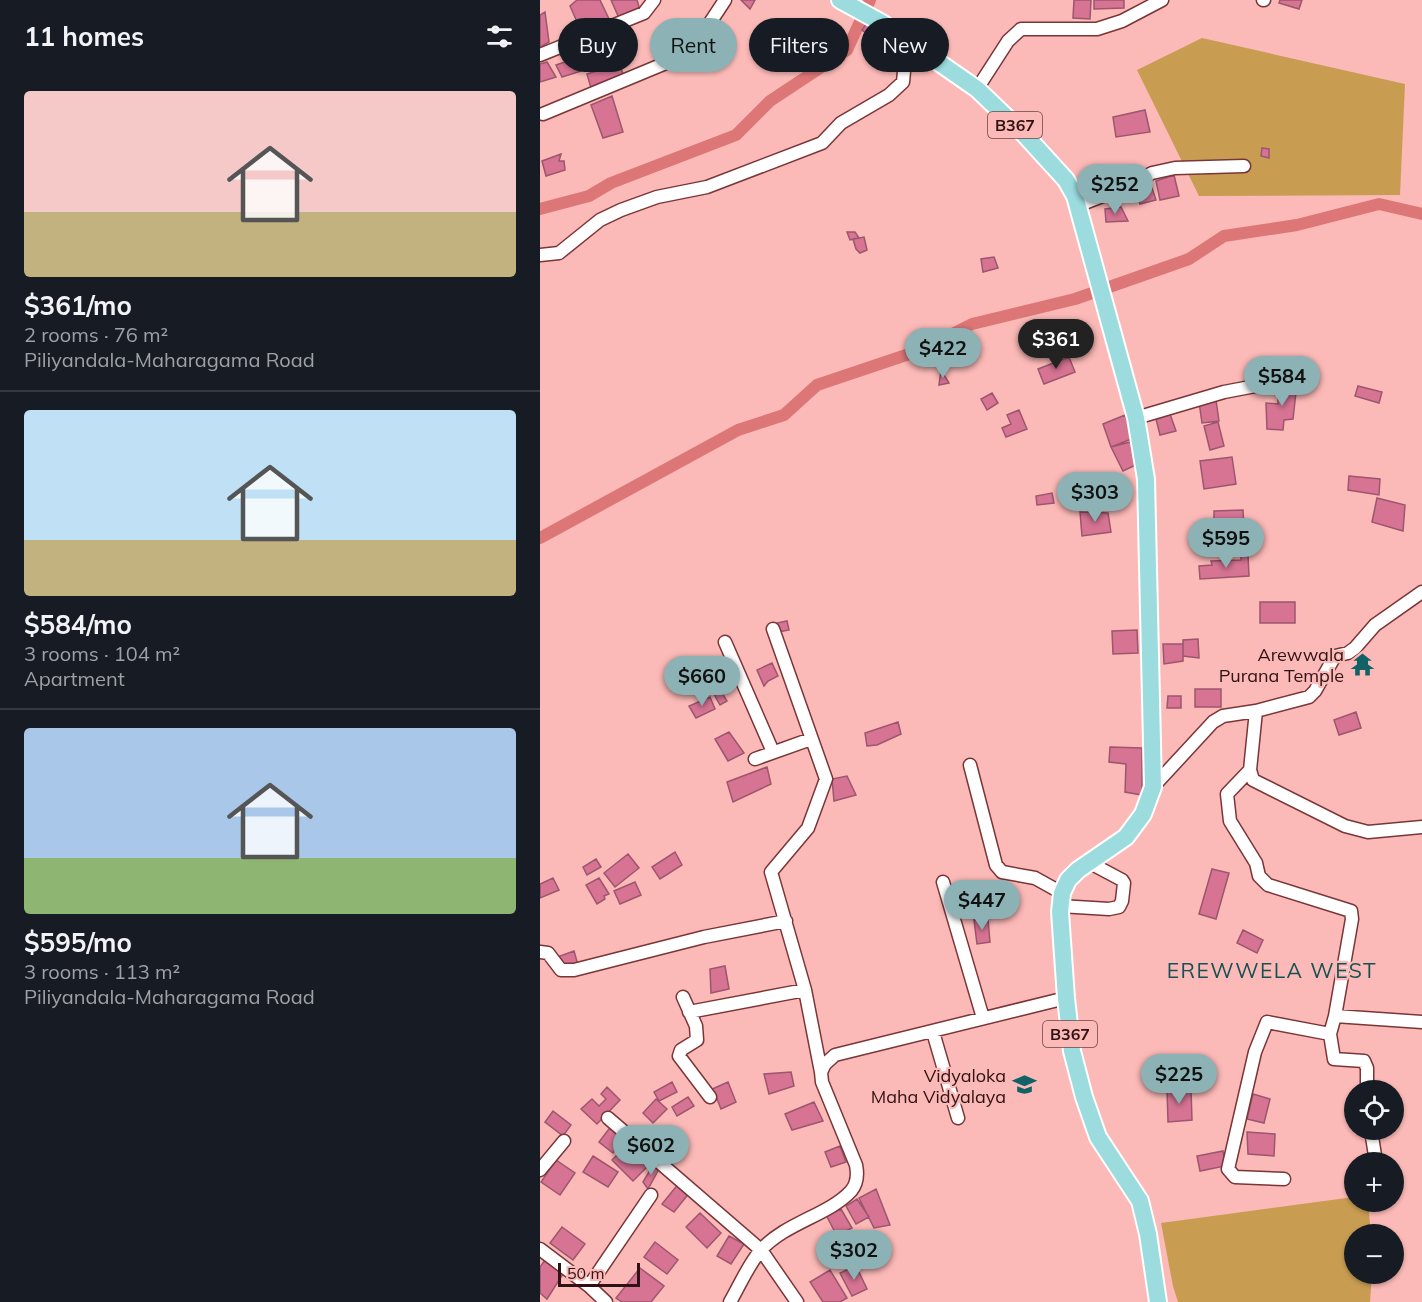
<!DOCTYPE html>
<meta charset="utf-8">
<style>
body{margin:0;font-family:Mulish,sans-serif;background:#242831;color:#f1f3f6;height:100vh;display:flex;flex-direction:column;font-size:22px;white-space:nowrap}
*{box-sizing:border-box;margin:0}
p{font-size:20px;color:#9ea1a6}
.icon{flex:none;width:33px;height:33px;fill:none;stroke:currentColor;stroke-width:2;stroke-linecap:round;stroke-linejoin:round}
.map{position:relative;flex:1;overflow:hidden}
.details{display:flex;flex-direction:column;background:#171b24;width:540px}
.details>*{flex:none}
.banner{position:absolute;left:18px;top:18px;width:570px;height:54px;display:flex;gap:12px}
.tools{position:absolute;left:804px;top:1080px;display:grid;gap:12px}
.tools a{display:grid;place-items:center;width:60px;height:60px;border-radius:50%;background:#171b24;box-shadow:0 2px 4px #0004;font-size:30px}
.scale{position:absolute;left:18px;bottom:15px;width:82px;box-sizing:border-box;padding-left:6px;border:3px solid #2f1213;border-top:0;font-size:16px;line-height:21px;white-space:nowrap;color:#2f1213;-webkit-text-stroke:4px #fbb9b7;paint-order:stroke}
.price{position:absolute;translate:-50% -51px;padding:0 14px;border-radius:21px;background:#8cb2b5;color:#111;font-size:20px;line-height:39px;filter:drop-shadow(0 2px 3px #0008)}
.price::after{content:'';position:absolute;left:50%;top:36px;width:18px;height:14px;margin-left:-9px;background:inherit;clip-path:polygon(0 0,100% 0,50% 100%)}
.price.selected{background:#222;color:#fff}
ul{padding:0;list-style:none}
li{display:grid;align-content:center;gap:12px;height:318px;padding:0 24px}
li+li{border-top:2px solid #363941}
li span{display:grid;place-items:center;height:186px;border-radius:6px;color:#555}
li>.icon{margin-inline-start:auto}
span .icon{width:108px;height:108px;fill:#fffc;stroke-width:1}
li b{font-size:26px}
h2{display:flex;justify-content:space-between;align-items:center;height:72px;padding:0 24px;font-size:26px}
.chip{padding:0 21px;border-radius:27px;background:#171b24;box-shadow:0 2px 4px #0004;font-size:21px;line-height:54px}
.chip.selected{background:#8cb2b5;color:#111}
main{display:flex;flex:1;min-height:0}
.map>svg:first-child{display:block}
.green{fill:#c89d52}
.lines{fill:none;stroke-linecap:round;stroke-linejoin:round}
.canal{stroke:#dd7677;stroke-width:12}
.building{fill:#d77494;stroke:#9c566d;stroke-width:1.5}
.minor-casing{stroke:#7a3537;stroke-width:15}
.major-casing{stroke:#fff;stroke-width:20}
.minor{stroke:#fff;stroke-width:12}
.major{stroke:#9cdcdf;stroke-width:16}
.labels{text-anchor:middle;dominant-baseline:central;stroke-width:4.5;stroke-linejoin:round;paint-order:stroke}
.shield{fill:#fbb9b7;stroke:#6c4444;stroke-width:1.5}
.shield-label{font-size:16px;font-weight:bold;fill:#2f1213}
.poi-label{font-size:18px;fill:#2f1213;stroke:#fbb9b7;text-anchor:end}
.quarter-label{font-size:21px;letter-spacing:1.5px;fill:#145154;stroke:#fbb9b7}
</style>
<main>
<section class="details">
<h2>11 homes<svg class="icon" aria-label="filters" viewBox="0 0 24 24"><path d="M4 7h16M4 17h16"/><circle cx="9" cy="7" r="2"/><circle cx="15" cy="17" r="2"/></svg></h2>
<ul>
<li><span style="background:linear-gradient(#f6c9c9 65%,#c2b280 0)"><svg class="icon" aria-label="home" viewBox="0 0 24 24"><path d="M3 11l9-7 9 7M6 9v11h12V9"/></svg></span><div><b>$361/mo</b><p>2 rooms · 76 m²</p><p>Piliyandala-Maharagama Road</p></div></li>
<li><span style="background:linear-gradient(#bfe0f5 70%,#c2b280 0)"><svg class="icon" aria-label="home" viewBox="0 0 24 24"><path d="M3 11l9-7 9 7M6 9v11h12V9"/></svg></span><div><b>$584/mo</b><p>3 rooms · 104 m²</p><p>Apartment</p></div></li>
<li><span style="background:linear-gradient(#a9c7e8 70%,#8fb573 0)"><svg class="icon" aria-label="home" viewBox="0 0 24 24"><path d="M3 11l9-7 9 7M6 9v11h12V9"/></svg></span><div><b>$595/mo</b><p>3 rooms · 113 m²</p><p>Piliyandala-Maharagama Road</p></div></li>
</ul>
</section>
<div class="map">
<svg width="882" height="1302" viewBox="0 0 882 1302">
<rect width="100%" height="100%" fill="#fbb9b7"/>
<path class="green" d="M 662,38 L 865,84 L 860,195 L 659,196 L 597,70 Z
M 814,1197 L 814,1202 L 828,1202 L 831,1234 L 814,1234 L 814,1274 L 832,1274 L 830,1302 L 638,1302 L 633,1286 L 621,1223 Z"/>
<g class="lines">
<path class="canal" d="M 0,209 L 49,196 L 71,183 L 196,135 L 230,101 L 307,50 L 330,0
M 0,538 L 198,430 L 244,415 L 277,385 L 381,350 L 432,324 L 535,299 L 649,259 L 684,236 L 757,225 L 839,204 L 882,214"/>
</g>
<path class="building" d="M 37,0 L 60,0 L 69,19 L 42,33 L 30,6 Z
M 71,0 L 97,0 L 100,10 L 79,18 Z
M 201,0 L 215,0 L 210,9 Z
M 534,0 L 551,0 L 550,19 L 533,18 Z
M 554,0 L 584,0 L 584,8 L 554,9 Z
M 740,0 L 762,0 L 759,9 L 739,3 Z
M 5,12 L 9,42 L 0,47 L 0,15 Z
M 327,23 L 334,30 L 331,37 L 322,30 Z
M 58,37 L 65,52 L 54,55 L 42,42 Z
M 34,59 L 41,71 L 22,77 L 16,65 Z
M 7,62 L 16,77 L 0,82 L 0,64 Z
M 79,64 L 84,76 L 51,88 L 47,74 Z
M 72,96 L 83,132 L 63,138 L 51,105 Z
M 605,110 L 610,132 L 576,137 L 573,117 Z
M 722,148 L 729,149 L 729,158 L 721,156 Z
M 21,154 L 19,161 L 24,161 L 25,170 L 6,176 L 2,161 Z
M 634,175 L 639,196 L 620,200 L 616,181 Z
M 610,182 L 616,200 L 600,204 L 595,187 Z
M 581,207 L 588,221 L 566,222 L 565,209 Z
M 307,232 L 315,232 L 319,238 L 310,240 Z
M 324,237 L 327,250 L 320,253 L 316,249 L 313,239 Z
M 454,257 L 458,268 L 443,272 L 441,259 Z
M 529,357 L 535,372 L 504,384 L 498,369 Z
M 401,370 L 409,383 L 399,385 Z
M 741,379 L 753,379 L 750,392 L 756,392 L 753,419 L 744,420 L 743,430 L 727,429 L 726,403 L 738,404 L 738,393 L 741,393 Z
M 818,386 L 842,392 L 839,403 L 815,396 Z
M 452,393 L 458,403 L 447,410 L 441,399 Z
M 676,400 L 679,421 L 662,423 L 659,402 Z
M 479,410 L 487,429 L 466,437 L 462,428 L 471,424 L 467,415 Z
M 630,414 L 636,431 L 620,435 L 616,419 Z
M 585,415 L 594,438 L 571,447 L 563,424 Z
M 678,422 L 684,446 L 670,450 L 664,426 Z
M 594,441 L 602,462 L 583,471 L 571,447 Z
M 692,457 L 696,484 L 664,489 L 660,461 Z
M 809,476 L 840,479 L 839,495 L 808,490 Z
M 512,493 L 514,503 L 497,505 L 496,496 Z
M 837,498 L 865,505 L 863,531 L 832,522 Z
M 703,510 L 704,528 L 674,530 L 674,511 Z
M 540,512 L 568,513 L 571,532 L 542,536 Z
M 705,545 L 705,554 L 686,556 L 685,547 Z
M 708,554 L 709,576 L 660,579 L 659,566 L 672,565 L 671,561 L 701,560 L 701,555 Z
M 720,602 L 755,602 L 755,623 L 720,623 Z
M 247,621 L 249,630 L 238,632 L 237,623 Z
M 597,630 L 598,653 L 573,654 L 572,631 Z
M 658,639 L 659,658 L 643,656 L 643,640 Z
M 623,644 L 643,644 L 643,661 L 624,664 Z
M 232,663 L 238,676 L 228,681 L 224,686 L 217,670 Z
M 176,683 L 187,701 L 180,705 L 170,687 Z
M 655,689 L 681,689 L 681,707 L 655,707 Z
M 628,696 L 641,696 L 641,708 L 627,708 Z
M 170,697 L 175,709 L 156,718 L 149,706 Z
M 816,712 L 821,728 L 799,735 L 794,720 Z
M 358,722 L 361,734 L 337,745 L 327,746 L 325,733 Z
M 189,732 L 204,753 L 188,761 L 175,739 Z
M 570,747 L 602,748 L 602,795 L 585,792 L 586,764 L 569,762 Z
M 227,767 L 231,784 L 193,802 L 187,782 Z
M 307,776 L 316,795 L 294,801 L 292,779 Z
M 135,852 L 142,865 L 120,879 L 112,867 Z
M 88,854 L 99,868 L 75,887 L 64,873 Z
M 56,859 L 61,867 L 47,875 L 43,867 Z
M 672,869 L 689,873 L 676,919 L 659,914 Z
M 13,878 L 19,890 L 0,898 L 0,884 Z
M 59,878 L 69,894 L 64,896 L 65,899 L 57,904 L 46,885 Z
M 95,882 L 101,895 L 80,904 L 74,891 Z
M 448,919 L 450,942 L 437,944 L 434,920 Z
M 703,930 L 723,940 L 717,953 L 697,943 Z
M 34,951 L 38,965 L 24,966 L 17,957 Z
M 185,966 L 189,989 L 171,993 L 170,969 Z
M 251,1072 L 254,1086 L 229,1094 L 224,1074 Z
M 132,1082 L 137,1092 L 119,1101 L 114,1092 Z
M 188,1082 L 196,1102 L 181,1109 L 177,1099 L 172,1101 L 168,1091 Z
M 67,1087 L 80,1100 L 57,1124 L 41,1109 L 52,1099 L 59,1106 L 66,1099 L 61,1094 Z
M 651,1089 L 652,1120 L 628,1122 L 627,1090 Z
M 713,1094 L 730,1099 L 724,1123 L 707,1119 Z
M 148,1097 L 154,1106 L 137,1116 L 132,1107 Z
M 116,1099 L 127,1109 L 113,1123 L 103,1113 Z
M 274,1102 L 283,1121 L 252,1130 L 245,1114 Z
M 13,1111 L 31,1125 L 23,1136 L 5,1122 Z
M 72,1125 L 87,1136 L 73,1153 L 59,1142 Z
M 707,1132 L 735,1134 L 734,1156 L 708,1154 Z
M 87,1145 L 108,1166 L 93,1181 L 72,1160 Z
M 300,1146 L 306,1162 L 291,1167 L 285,1152 Z
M 683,1151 L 685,1166 L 660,1171 L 657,1156 Z
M 53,1156 L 78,1172 L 68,1187 L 43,1172 Z
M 16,1160 L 35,1173 L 20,1195 L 1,1182 Z
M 113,1165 L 119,1169 L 108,1189 L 103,1182 Z
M 139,1183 L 150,1192 L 134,1212 L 122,1204 Z
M 336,1189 L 350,1225 L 334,1228 L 319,1198 Z
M 317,1199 L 329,1217 L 316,1224 L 306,1206 Z
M 301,1209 L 312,1228 L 297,1236 L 286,1215 Z
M 160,1213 L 181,1233 L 167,1248 L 146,1227 Z
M 22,1227 L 45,1244 L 33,1260 L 10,1243 Z
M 189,1236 L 204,1244 L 191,1264 L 177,1256 Z
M 115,1242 L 138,1260 L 127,1274 L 104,1257 Z
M 5,1260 L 23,1274 L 7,1299 L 0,1293 L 0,1267 Z
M 316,1266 L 327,1289 L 312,1296 L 300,1273 Z
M 100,1268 L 124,1286 L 111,1302 L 82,1302 L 76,1298 Z
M 290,1270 L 307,1298 L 300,1302 L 283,1302 L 270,1282 Z"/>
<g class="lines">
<defs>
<path id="minor" d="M 723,0 L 724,0
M 0,55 L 104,13 L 114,0
M 437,89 L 468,41 L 481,29 L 557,29 L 582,21 L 622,0
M 3,114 L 150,53 L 185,0
M 537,206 L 586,187 L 612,173 L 635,168 L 704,166
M 0,255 L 19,253 L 60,220 L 81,210 L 117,197 L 167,187 L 282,143 L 301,123 L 349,95 L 363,82 L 365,61 L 375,46
M 596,418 L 684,392 L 726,384
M 233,629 L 286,779 L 268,828 L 231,872 L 265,990 L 281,1072
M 185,642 L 233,752
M 716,711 L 710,770 L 713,780 L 805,826 L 828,832 L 882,827
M 215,759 L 271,739
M 430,765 L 456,865 L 462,872 L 495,878 L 522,893
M 710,770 L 687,794 L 690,821 L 716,863 L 719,876 L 728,885 L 811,911 L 812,919 L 795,1016 L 790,1034 L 794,1059 L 824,1061 L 827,1068 L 827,1090
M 613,787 L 673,722 L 683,716 L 716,711 L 769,697 L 775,691 L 795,656 L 808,653 L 815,648 L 835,625 L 882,592
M 403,882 L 443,1018
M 520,906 L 569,909 L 579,907 L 582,901 L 584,883 L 582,880 L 550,863
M 0,952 L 8,953 L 21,970 L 34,970 L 164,937 L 246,921
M 143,997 L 156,1026 L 157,1040 L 141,1050 L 139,1056 L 170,1097
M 149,1012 L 265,990
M 795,1016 L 882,1022
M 393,1032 L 418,1118
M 68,1118 L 221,1250 L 257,1302
M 831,1130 L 836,1162
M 0,1170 L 24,1141
M 744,1179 L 695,1177 L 688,1169 L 715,1052 L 727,1022 L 790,1034
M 0,1249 L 49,1286 L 66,1302
M 49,1286 L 111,1195
M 190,1302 C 200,1285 208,1265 221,1250 C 245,1223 289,1215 311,1191 C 317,1184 318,1175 316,1165 L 282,1082 L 281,1072 L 285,1064 L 295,1055 L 526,998"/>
<path id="major" d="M 300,0 L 342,23 L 437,89 L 484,134 L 526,180 L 535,196 L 541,218 L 596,418 L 606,479 L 613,787 L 603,814 L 586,837 L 538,870 L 528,880 L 522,893 L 520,912 L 526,998 L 532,1051 L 544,1097 L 558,1137 L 600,1201 L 608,1234 L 618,1302"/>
</defs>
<use href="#minor" class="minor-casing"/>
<use href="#major" class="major-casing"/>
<use href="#minor" class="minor"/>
<use href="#major" class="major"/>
</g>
<defs>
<symbol id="temple-bare" viewBox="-9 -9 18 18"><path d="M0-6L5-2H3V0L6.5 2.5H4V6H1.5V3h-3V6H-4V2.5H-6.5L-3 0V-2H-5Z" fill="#116266" stroke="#fbb9b7" stroke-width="2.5" paint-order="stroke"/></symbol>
<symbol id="school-bare" viewBox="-9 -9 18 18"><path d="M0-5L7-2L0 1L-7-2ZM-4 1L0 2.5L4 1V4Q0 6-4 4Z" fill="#116266" stroke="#fbb9b7" stroke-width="2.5" paint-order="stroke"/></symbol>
</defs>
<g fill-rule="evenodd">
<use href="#temple-bare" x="806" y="648" width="33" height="33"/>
<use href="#school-bare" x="468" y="1068" width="33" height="33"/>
</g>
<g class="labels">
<g class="shield">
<rect x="448" y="112" width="54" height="26" rx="4.5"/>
<rect x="503" y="1021" width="54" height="26" rx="4.5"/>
</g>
<g class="shield-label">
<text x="475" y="125">B367</text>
<text x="530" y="1034">B367</text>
</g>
<g class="poi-label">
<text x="804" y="654">Arewwala<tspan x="804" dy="21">Purana Temple</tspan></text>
<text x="466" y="1075">Vidyaloka<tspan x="466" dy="21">Maha Vidyalaya</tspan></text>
</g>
<g class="quarter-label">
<text x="732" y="970">EREWWELA WEST</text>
</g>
</g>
</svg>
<div class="tools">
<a><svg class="icon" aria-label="locate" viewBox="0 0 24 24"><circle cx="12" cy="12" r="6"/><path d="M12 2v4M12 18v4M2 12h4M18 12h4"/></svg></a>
<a>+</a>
<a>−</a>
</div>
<div class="scale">50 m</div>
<b class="price" style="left:575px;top:215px">$252</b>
<b class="price selected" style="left:516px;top:370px">$361</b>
<b class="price" style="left:403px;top:379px">$422</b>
<b class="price" style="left:742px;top:407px">$584</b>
<b class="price" style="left:555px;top:523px">$303</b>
<b class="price" style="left:686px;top:569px">$595</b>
<b class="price" style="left:162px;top:707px">$660</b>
<b class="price" style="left:442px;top:931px">$447</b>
<b class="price" style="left:639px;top:1105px">$225</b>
<b class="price" style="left:111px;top:1176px">$602</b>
<b class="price" style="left:314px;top:1281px">$302</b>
<div class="banner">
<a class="chip">Buy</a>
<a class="chip selected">Rent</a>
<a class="chip">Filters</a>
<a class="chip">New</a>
</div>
</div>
</main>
